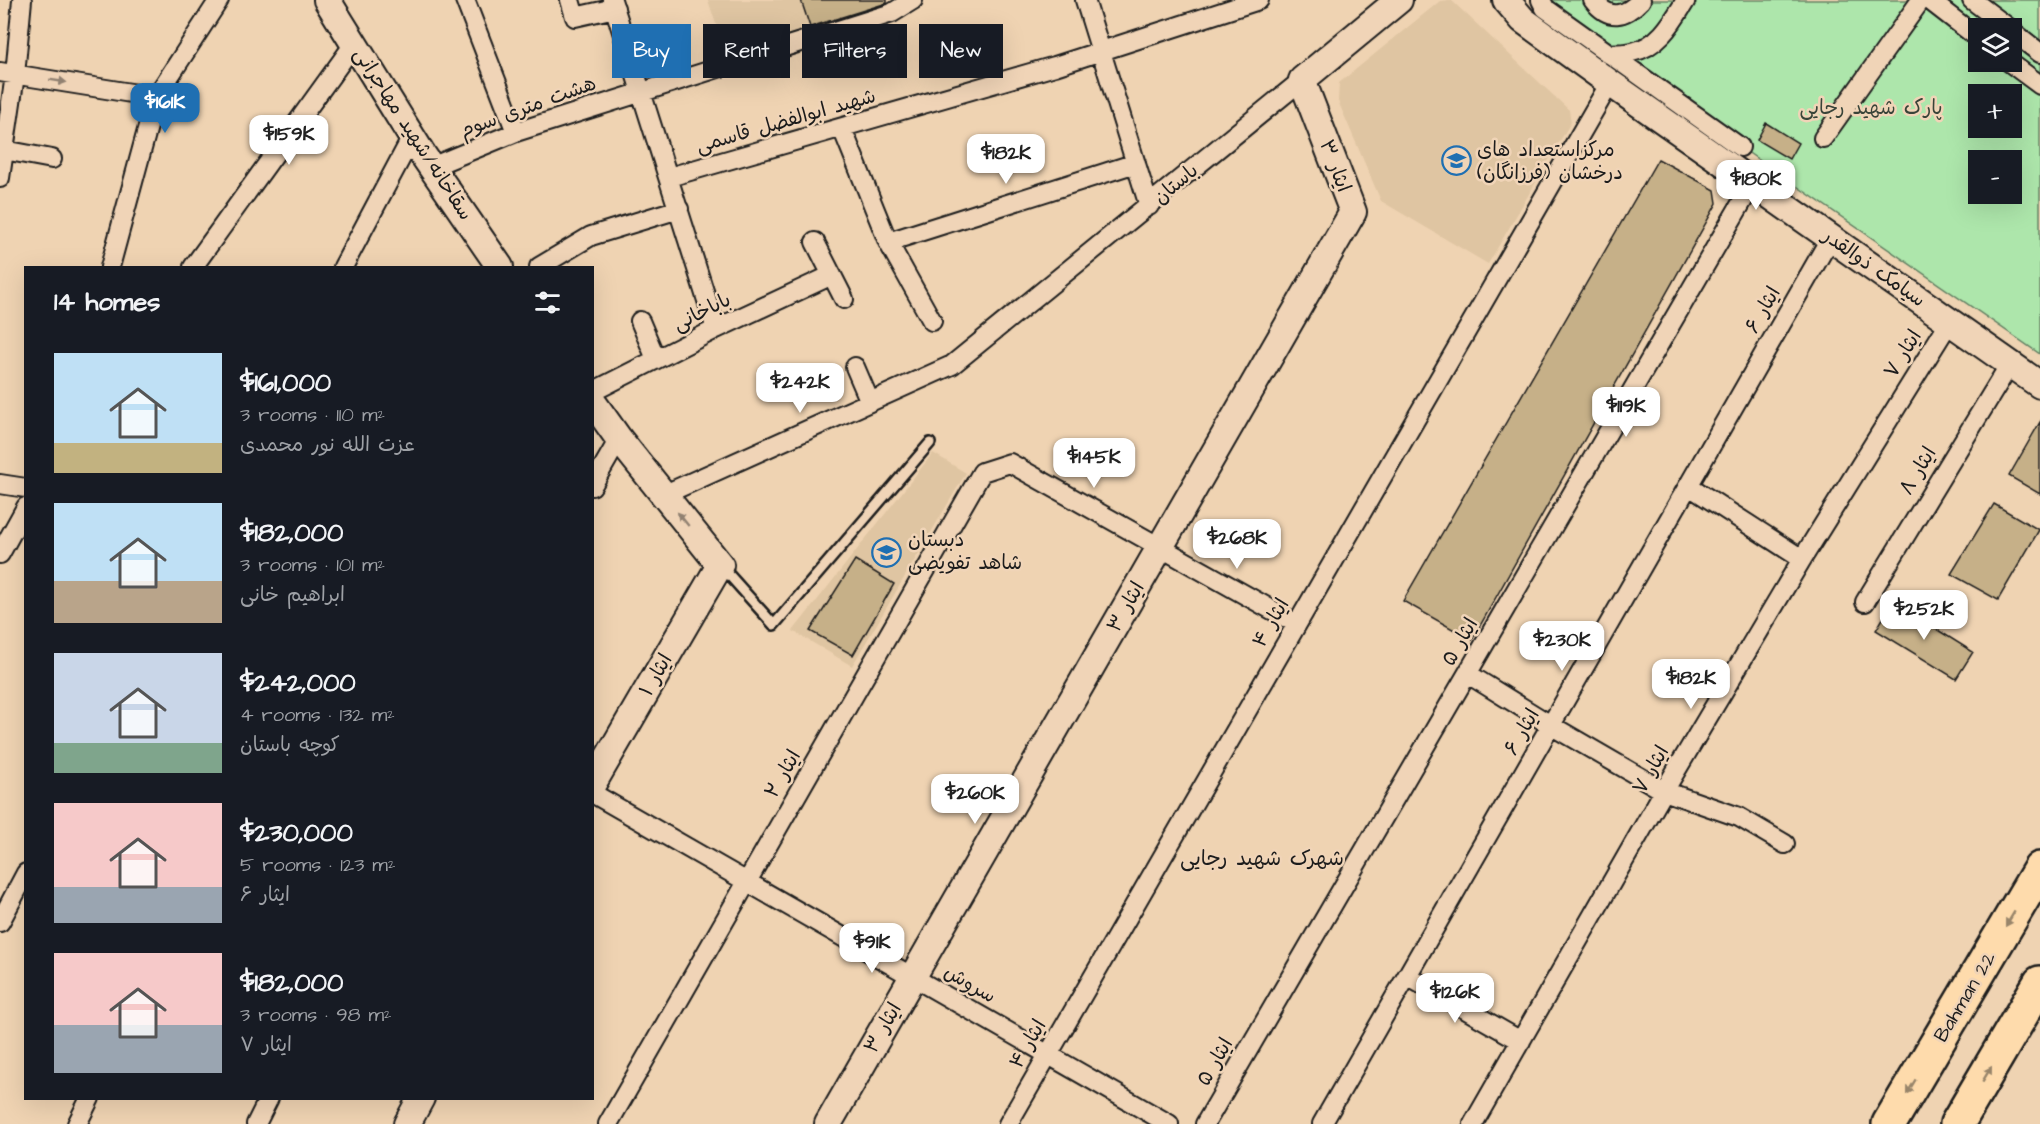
<!DOCTYPE html>
<meta charset="utf-8">
<style>
body{margin:0;font-family:"Architects Daughter","Playpen Sans Arabic",sans-serif;background:#20242c;color:#f1f3f6;height:100vh;display:flex;flex-direction:column;font-size:22px;white-space:nowrap}
*{box-sizing:border-box;margin:0}
p{font-size:20px;color:#9ea1a6}
.icon{flex:none;width:33px;height:33px;fill:none;stroke:currentColor;stroke-width:2;stroke-linecap:round;stroke-linejoin:round}
.map{position:relative;flex:1;overflow:hidden}
.details{position:absolute;left:24px;top:266px;width:570px;height:834px;display:flex;flex-direction:column;background:#171b24;border-radius:0px;box-shadow:0 6px 24px #0002}
.details>*{flex:none}
.top-card{position:absolute;left:612px;top:24px;width:570px;height:54px;display:flex;gap:12px}
.controls{position:absolute;left:1968px;top:18px;display:grid;gap:12px}
.controls a{display:grid;place-items:center;width:54px;height:54px;border-radius:0px;background:#171b24;box-shadow:0 6px 24px #0002;font-size:30px}
.price{position:absolute;translate:-50% -51px;padding:0 14px;border-radius:12px;background:#fff;color:#222;font-size:20px;line-height:39px;filter:drop-shadow(0 2px 3px #0008)}
.price::after{content:'';position:absolute;left:50%;top:36px;width:18px;height:14px;margin-left:-9px;background:inherit;clip-path:polygon(0 0,100% 0,50% 100%)}
.price.selected{background:#1f6fb2;color:#fff}
ul{padding:0;list-style:none}
li{display:flex;align-items:center;gap:18px;height:150px;padding:0 30px}
li span{display:grid;place-items:center;flex:none;width:168px;height:120px;border-radius:0px;color:#555}
li>.icon{margin-inline-start:auto}
span .icon{width:72px;height:72px;fill:#fffc;stroke-width:1}
li b{font-size:26px}
h2{display:flex;justify-content:space-between;align-items:center;height:72px;padding:0 30px;font-size:26px}
.chip{padding:0 21px;border-radius:0px;background:#171b24;box-shadow:0 6px 24px #0002;font-size:21px;line-height:54px}
.chip.selected{background:#1f6fb2;color:#fff}
.map>svg:first-child{display:block}
.built{fill:#dfc5a2}
.green{fill:#ade6ab;stroke:#648164;stroke-width:1.5;fill-rule:evenodd}
.building{fill:#c6b088;stroke:#1c1c1c;stroke-width:1.5}
.lines{fill:none;stroke-linecap:round;stroke-linejoin:round}
.lane-casing{stroke:#1c1c1c;stroke-width:14}
.street-casing{stroke:#1c1c1c;stroke-width:22}
.secondary-casing{stroke:#1c1c1c;stroke-width:30}
.highway-casing{stroke:#1c1c1c;stroke-width:38}
.lane{stroke:#f0d4b7;stroke-width:9}
.street{stroke:#f0d4b7;stroke-width:18}
.secondary{stroke:#f0d4b7;stroke-width:26}
.highway{stroke:#fedbac;stroke-width:33}
.oneway{fill:#918171}
.oneway2{fill:#98856b}
.labels{text-anchor:middle;dominant-baseline:central;stroke-width:5;stroke-linejoin:round;paint-order:stroke}
.street-label{font-size:20px;fill:#1c1c1c;stroke:#f0d4b7}
.park-label{font-size:20px;fill:#394439;stroke:#f0d4b7}
.poi-label{font-size:20px;fill:#1c1c1c;stroke:#f0d4b7;text-anchor:start}
.neighbourhood-label{font-size:21px;fill:#1c1c1c;stroke:#f0d4b7}
</style>
<div class="map">
<svg width="2040" height="1124" viewBox="0 0 2040 1124">
<rect width="100%" height="100%" fill="#efd3b2"/>
<filter id="ink" filterUnits="userSpaceOnUse"><feTurbulence type="fractalNoise" baseFrequency=".0167" numOctaves="2"/><feDisplacementMap in="SourceGraphic" scale="12" xChannelSelector="R" yChannelSelector="G"/><feConvolveMatrix kernelMatrix="1 2 1 2 8 2 1 2 1" color-interpolation-filters="sRGB"/></filter>
<g filter="url(#ink)">
<path class="built" d="M 708,0 L 801,0 L 810,27 L 726,54 Z
M 1451,0 L 1569,110 L 1571,122 L 1488,264 L 1381,201 L 1338,101 L 1339,83 L 1440,1 Z
M 933,453 L 966,473 L 852,666 L 793,631 Z"/>
<path class="green" d="M 1532,0 L 2040,0 L 2040,354 L 1533,4 ZM 1978,28 L 2012,28 L 2012,62 L 1978,62 ZM 1978,94 L 2012,94 L 2012,128 L 1978,128 ZM 1978,160 L 2012,160 L 2012,194 L 1978,194 Z"/>
<path class="building" d="M 801,0 L 887,0 L 887,3 L 810,27 Z
M 1766,123 L 1798,143 L 1789,159 L 1757,140 Z
M 1658,159 L 1715,190 L 1717,203 L 1472,640 L 1403,601 Z
M 2040,422 L 2040,494 L 2009,476 Z
M 1994,504 L 2039,530 L 1998,600 L 1951,574 Z
M 855,560 L 894,584 L 853,655 L 810,631 Z
M 1893,602 L 1973,652 L 1956,679 L 1876,630 Z"/>
<g class="lines">
<defs>
<path id="lane" d="M 722,567 L 774,625 L 930,443"/>
<path id="street" d="M 465,0 L 516,132
M 570,0 L 575,17 L 615,8
M 612,0 L 716,329
M 1085,0 L 1149,206
M 1541,0 L 1545,8 L 1740,147
M 1593,0 C 1609,21 1625,17 1641,0
M 1929,0 L 1978,38
M 1972,0 L 2009,28
M 2012,31 L 2040,53
M 1608,54 C 1616,53 1625,54 1632,52 C 1659,47 1673,21 1686,0
M 2009,62 L 2040,85
M 0,72 L 156,97
M 842,128 L 888,242 L 932,321
M 1823,138 L 1921,0
M 4,150 L 52,159
M 431,167 L 516,132 L 892,13 L 913,0
M 669,177 L 1055,66 L 1259,0
M 0,178 L 15,75 L 22,0
M 815,242 L 844,299
M 888,242 L 1136,163
M 110,267 L 156,97 L 219,0
M 193,267 L 354,44
M 343,267 L 412,137
M 539,267 L 591,236 L 679,209
M 640,321 L 656,359
M 855,367 L 870,402
M 592,392 L 716,329 L 832,275
M 0,484 L 26,488
M 592,486 L 619,439
M 1689,486 L 1802,559
M 663,495 L 952,365 L 1302,80
M 0,554 L 26,507
M 1865,602 L 2010,364
M 1468,674 L 1552,726 L 1664,791 L 1739,817 L 1785,844
M 592,793 L 1169,1124
M 0,922 L 26,873
M 1407,976 L 1521,1041
M 77,1124 L 90,1098
M 256,1124 L 269,1098
M 608,1124 L 982,472 L 1010,463 L 1297,624
M 1008,1124 L 1610,83
M 1205,1124 L 1753,183
M 1322,1124 L 1831,237
M 1473,1124 L 1664,791 L 1802,559 L 1950,321"/>
<path id="secondary" d="M 327,0 L 423,155 L 500,267
M 1506,0 L 1523,20 L 1610,83 L 2040,385
M 592,401 L 619,439 L 720,565 L 592,785
M 407,1124 L 421,1098
M 828,1124 L 1353,212 L 1302,80 L 1399,0"/>
<path id="highway" d="M 1889,1124 L 2040,869
M 1957,1124 L 2040,983"/>
</defs>
<use href="#lane" class="lane-casing"/>
<use href="#street" class="street-casing"/>
<use href="#secondary" class="secondary-casing"/>
<use href="#highway" class="highway-casing"/>
<use href="#lane" class="lane"/>
<use href="#street" class="street"/>
<use href="#secondary" class="secondary"/>
<use href="#highway" class="highway"/>
</g>
<defs><path id="oneway-solid" d="M-6-.8H1V-3.2L6.5 0L1 3.2V.8H-6Z" transform="scale(1.5)"/></defs>
<g class="oneway">
<use href="#oneway-solid" transform="translate(58 81) rotate(9)"/>
<use href="#oneway-solid" transform="translate(683 519) rotate(-129)"/>
</g>
<g class="oneway2">
<use href="#oneway-solid" transform="translate(2010 919) rotate(121)"/>
<use href="#oneway-solid" transform="translate(1987 1074) rotate(-59)"/>
<use href="#oneway-solid" transform="translate(1911 1087) rotate(121)"/>
</g>
</g>
<defs>
<symbol id="school-ring" viewBox="-11 -11 22 22"><circle r="9.5" fill="#f0d4b7" stroke="#1f6fb2" stroke-width="1.5"/><path d="M0-5L7-2L0 1L-7-2ZM-4 1L0 2.5L4 1V4Q0 6-4 4Z" fill="#1f6fb2"/></symbol>
</defs>
<g fill-rule="evenodd">
<use href="#school-ring" x="1440" y="144" width="33" height="33"/>
<use href="#school-ring" x="870" y="536" width="33" height="33"/>
</g>
<g class="labels">
<g class="street-label">
<text transform="translate(528 107) rotate(-20)">هشت متری سوم</text>
<text transform="translate(786 121) rotate(-16)">شهید ابوالفضل قاسمی</text>
<text transform="translate(413 134) rotate(57)">سقاخانه/شهید مهاجرانی</text>
<text transform="translate(1335 166) rotate(69)">ایثار ۳</text>
<text transform="translate(1176 184) rotate(-40)">باستان</text>
<text transform="translate(1874 268) rotate(35)">سیامک ذوالقدر</text>
<text transform="translate(1763 310) rotate(-60)">ایثار ۶</text>
<text transform="translate(702 312) rotate(-26)">باباخانی</text>
<text transform="translate(1903 354) rotate(-58)">ایثار ۷</text>
<text transform="translate(1918 471) rotate(-59)">ایثار ۸</text>
<text transform="translate(1126 607) rotate(-60)">ایثار ۳</text>
<text transform="translate(1271 623) rotate(-60)">ایثار ۴</text>
<text transform="translate(1460 642) rotate(-60)">ایثار ۵</text>
<text transform="translate(656 675) rotate(-60)">ایثار ۱</text>
<text transform="translate(1522 732) rotate(-60)">ایثار ۶</text>
<text transform="translate(1651 770) rotate(-60)">ایثار ۷</text>
<text transform="translate(783 774) rotate(-60)">ایثار ۲</text>
<text transform="translate(970 984) rotate(30)">سروش</text>
<text transform="translate(1965 997) rotate(-59)">Bahman 22</text>
<text transform="translate(883 1028) rotate(-60)">ایثار ۳</text>
<text transform="translate(1028 1044) rotate(-60)">ایثار ۴</text>
<text transform="translate(1215 1062) rotate(-60)">ایثار ۵</text>
</g>
<g class="park-label">
<text x="1871" y="108">پارک شهید رجایی</text>
</g>
<g class="poi-label">
<text x="1477" y="150">مرکزاستعداد های<tspan x="1477" dy="23">درخشان (فرزانگان)</tspan></text>
<text x="908" y="540">دبستان<tspan x="908" dy="23">شاهد تفویضی</tspan></text>
</g>
<g class="neighbourhood-label">
<text x="1262" y="858">شهرک شهید رجایی</text>
</g>
</g>
</svg>
<div class="controls">
<a><svg class="icon" aria-label="layers" viewBox="0 0 24 24"><path d="M12 4l9 5-9 5-9-5zM3 14l9 5 9-5"/></svg></a>
<a>+</a>
<a>−</a>
</div>
<b class="price selected" style="left:165px;top:134px">$161K</b>
<b class="price" style="left:289px;top:166px">$159K</b>
<b class="price" style="left:1006px;top:185px">$182K</b>
<b class="price" style="left:1756px;top:211px">$180K</b>
<b class="price" style="left:800px;top:414px">$242K</b>
<b class="price" style="left:1626px;top:438px">$119K</b>
<b class="price" style="left:1094px;top:489px">$145K</b>
<b class="price" style="left:1237px;top:570px">$268K</b>
<b class="price" style="left:1924px;top:641px">$252K</b>
<b class="price" style="left:1562px;top:672px">$230K</b>
<b class="price" style="left:1691px;top:710px">$182K</b>
<b class="price" style="left:975px;top:825px">$260K</b>
<b class="price" style="left:872px;top:974px">$91K</b>
<b class="price" style="left:1455px;top:1024px">$126K</b>
<div class="top-card">
<a class="chip selected">Buy</a>
<a class="chip">Rent</a>
<a class="chip">Filters</a>
<a class="chip">New</a>
</div>
<section class="details">
<h2>14 homes<svg class="icon" aria-label="filters" viewBox="0 0 24 24"><path d="M4 7h16M4 17h16"/><circle cx="9" cy="7" r="2"/><circle cx="15" cy="17" r="2"/></svg></h2>
<ul>
<li><span style="background:linear-gradient(#bfe0f5 75%,#c2b280 0)"><svg class="icon" aria-label="home" viewBox="0 0 24 24"><path d="M3 11l9-7 9 7M6 9v11h12V9"/></svg></span><div><b>$161,000</b><p>3 rooms · 110 m²</p><p>عزت الله نور محمدی</p></div></li>
<li><span style="background:linear-gradient(#bfe0f5 65%,#b9a48a 0)"><svg class="icon" aria-label="home" viewBox="0 0 24 24"><path d="M3 11l9-7 9 7M6 9v11h12V9"/></svg></span><div><b>$182,000</b><p>3 rooms · 101 m²</p><p>ابراهیم خانی</p></div></li>
<li><span style="background:linear-gradient(#c9d6e8 75%,#7fa58c 0)"><svg class="icon" aria-label="home" viewBox="0 0 24 24"><path d="M3 11l9-7 9 7M6 9v11h12V9"/></svg></span><div><b>$242,000</b><p>4 rooms · 132 m²</p><p>کوچه باستان</p></div></li>
<li><span style="background:linear-gradient(#f6c9c9 70%,#9aa5b1 0)"><svg class="icon" aria-label="home" viewBox="0 0 24 24"><path d="M3 11l9-7 9 7M6 9v11h12V9"/></svg></span><div><b>$230,000</b><p>5 rooms · 123 m²</p><p>ایثار ۶</p></div></li>
<li><span style="background:linear-gradient(#f6c9c9 60%,#9aa5b1 0)"><svg class="icon" aria-label="home" viewBox="0 0 24 24"><path d="M3 11l9-7 9 7M6 9v11h12V9"/></svg></span><div><b>$182,000</b><p>3 rooms · 98 m²</p><p>ایثار ۷</p></div></li>
</ul>
</section>
</div>
